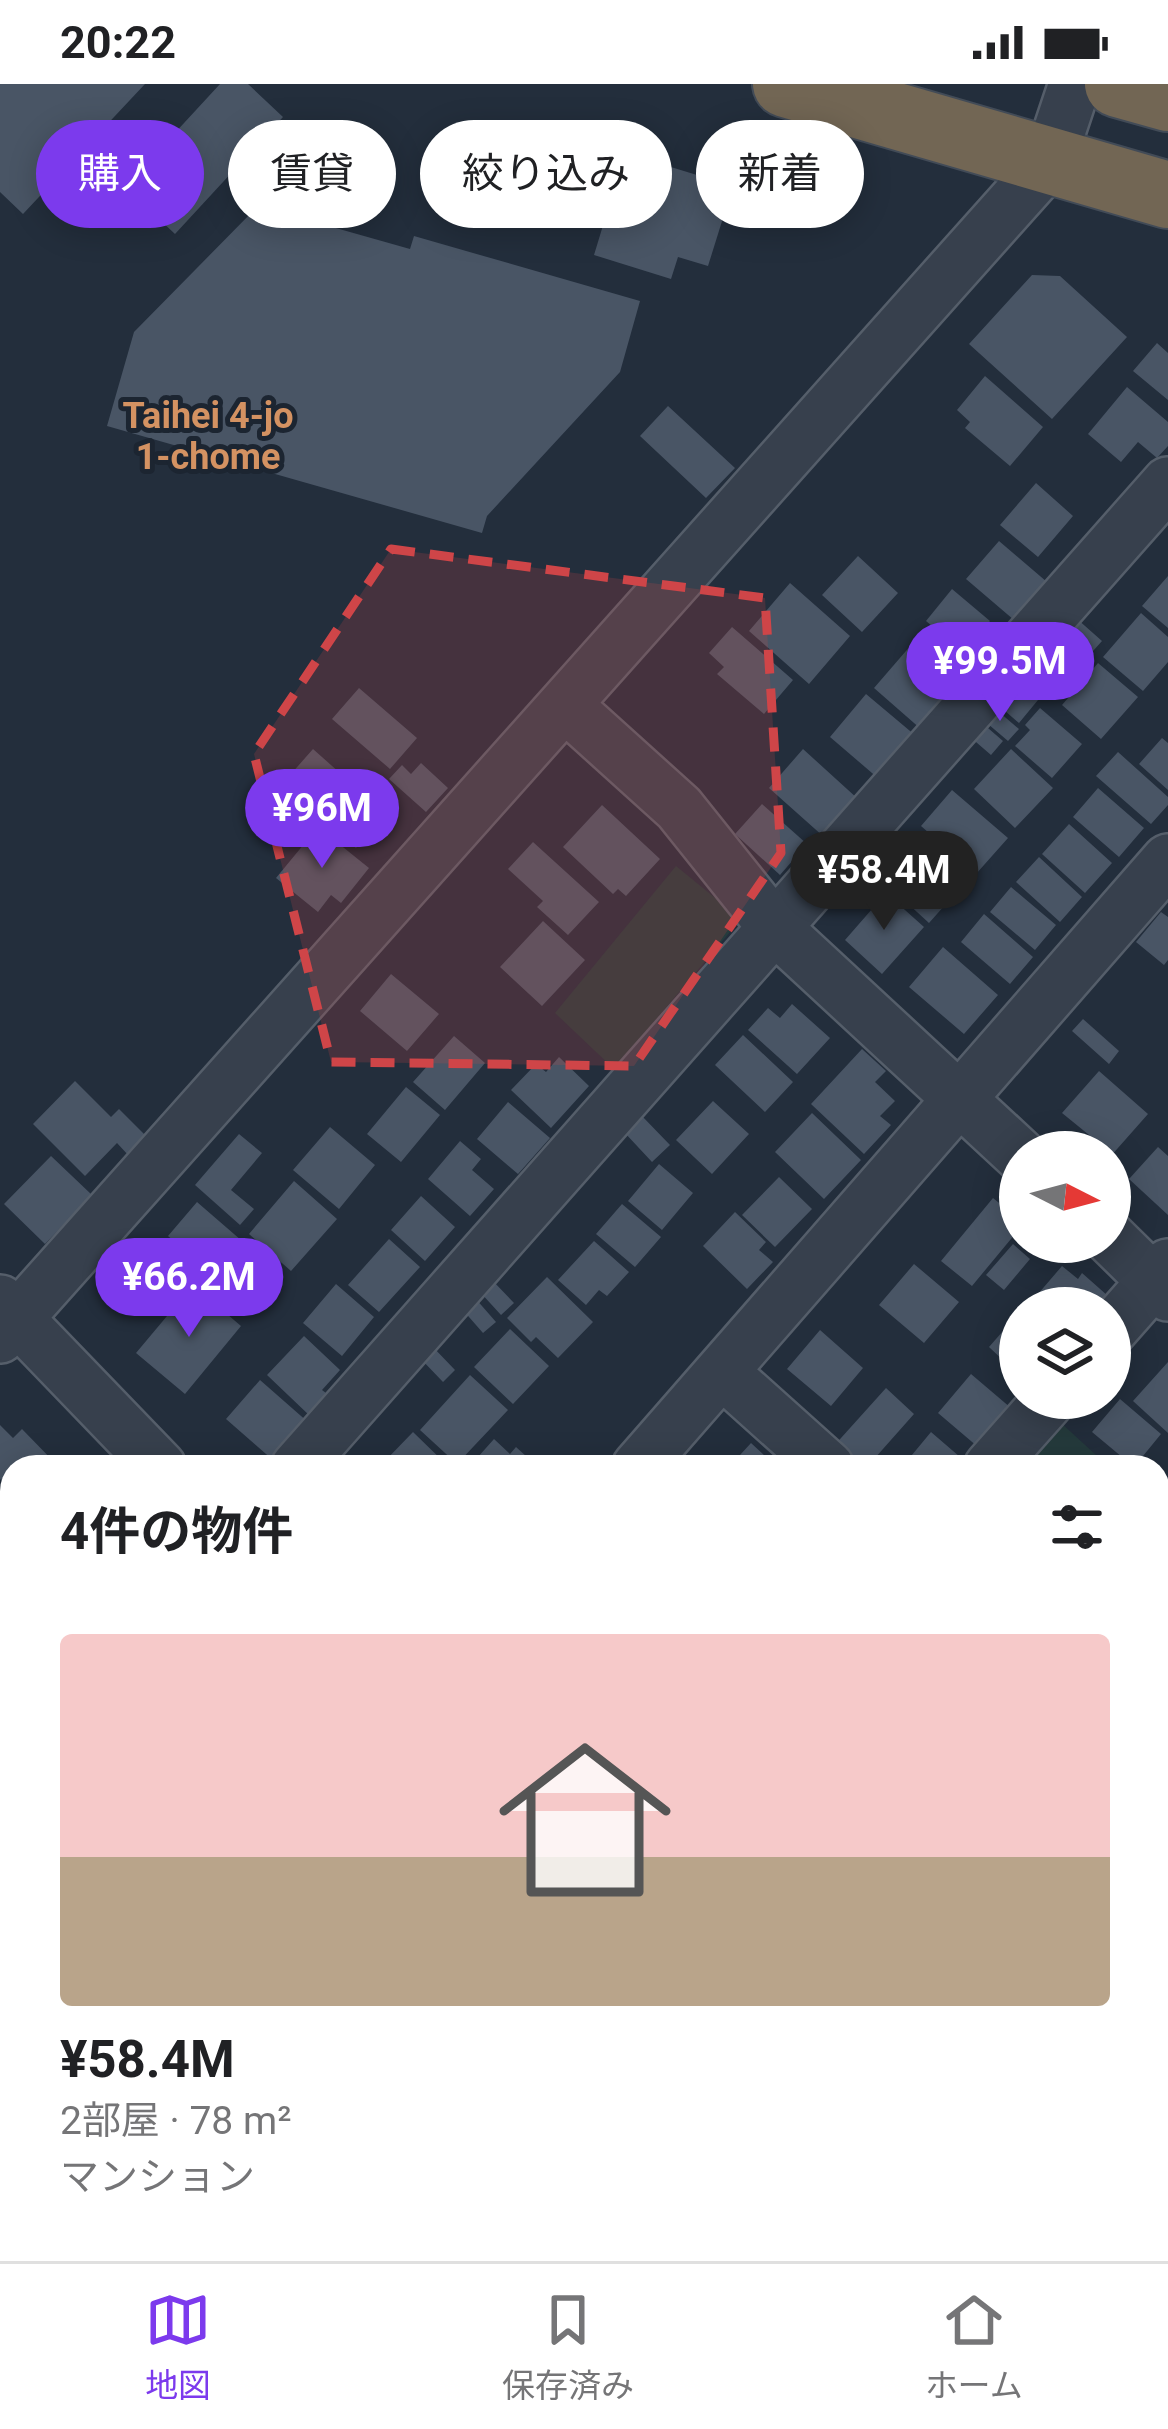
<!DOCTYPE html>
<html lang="ja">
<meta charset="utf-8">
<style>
body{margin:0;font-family:Roboto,"Noto Sans JP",sans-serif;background:#f2f2f2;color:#202124;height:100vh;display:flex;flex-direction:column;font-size:45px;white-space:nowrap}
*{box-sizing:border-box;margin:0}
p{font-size:39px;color:#757577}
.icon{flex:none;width:66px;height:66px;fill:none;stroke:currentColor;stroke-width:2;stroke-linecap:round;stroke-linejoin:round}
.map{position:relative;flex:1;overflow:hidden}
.sheet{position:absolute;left:0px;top:1371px;width:1170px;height:807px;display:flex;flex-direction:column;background:#fff;border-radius:36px 36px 0 0;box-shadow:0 6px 30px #0003}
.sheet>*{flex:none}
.banner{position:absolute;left:36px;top:36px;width:1098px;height:108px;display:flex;gap:24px}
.needle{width:78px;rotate:96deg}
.fabs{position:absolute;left:999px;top:1047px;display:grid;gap:24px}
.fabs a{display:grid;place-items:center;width:132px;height:132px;border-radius:50%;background:#fff;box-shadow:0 6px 30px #0003;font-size:60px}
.price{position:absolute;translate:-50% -102px;padding:0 27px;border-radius:42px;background:#7c3aed;color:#fff;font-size:39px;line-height:78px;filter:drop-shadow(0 3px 6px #0008)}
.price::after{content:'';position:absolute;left:50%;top:72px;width:36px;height:27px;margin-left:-18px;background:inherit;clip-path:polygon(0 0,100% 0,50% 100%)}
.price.active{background:#222;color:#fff}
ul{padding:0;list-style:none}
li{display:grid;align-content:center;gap:24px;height:636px;padding:0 60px}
li span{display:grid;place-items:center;height:372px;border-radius:12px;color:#555}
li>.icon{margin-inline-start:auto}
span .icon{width:216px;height:216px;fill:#fffc;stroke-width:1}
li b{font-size:51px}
h2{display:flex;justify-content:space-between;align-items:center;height:144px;padding:0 60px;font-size:51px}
.pill{padding:0 42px;border-radius:54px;background:#fff;box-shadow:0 6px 30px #0003;font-size:42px;line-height:108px}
.pill.active{background:#7c3aed;color:#fff}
.status{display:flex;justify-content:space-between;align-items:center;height:84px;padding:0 60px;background:#fff;direction:ltr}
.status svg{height:33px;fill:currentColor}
.tabs{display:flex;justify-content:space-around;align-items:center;height:168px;border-top:3px solid #e0e0e0;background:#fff;font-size:33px;color:#757577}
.tabs a{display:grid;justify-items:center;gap:6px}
.tabs .active{color:#7c3aed}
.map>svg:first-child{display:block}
.green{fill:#253b3d}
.building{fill:#495565}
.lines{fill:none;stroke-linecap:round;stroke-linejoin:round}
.minor-casing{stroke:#555e6a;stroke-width:56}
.highway-casing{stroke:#424b57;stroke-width:70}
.minor{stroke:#37404d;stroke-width:51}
.highway{stroke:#726654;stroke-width:66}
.marked{fill:#cf4548;fill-opacity:0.2;stroke:#cf4548;stroke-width:9;stroke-dasharray:24 15;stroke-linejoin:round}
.labels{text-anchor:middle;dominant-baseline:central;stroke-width:10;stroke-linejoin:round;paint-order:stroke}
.neighbourhood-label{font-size:36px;font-weight:bold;fill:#d49262;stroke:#1c2531}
</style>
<div class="status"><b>20:22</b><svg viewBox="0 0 49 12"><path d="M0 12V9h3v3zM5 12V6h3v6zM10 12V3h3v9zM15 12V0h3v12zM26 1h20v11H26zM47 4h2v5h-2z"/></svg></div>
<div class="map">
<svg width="1168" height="2177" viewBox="0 0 1168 2177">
<rect width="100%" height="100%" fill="#232e3c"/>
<path class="green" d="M 676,782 L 741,835 L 614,985 L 555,929 Z
M 1059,1337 L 1109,1383 L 1023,1383 Z"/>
<path class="building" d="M 0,0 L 145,0 L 23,130 L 0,108 Z
M 220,0 L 248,0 L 283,33 L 175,150 L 125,103 Z
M 625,69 L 733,102 L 708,182 L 678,173 L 671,195 L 594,171 Z
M 258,122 L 410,165 L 414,152 L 640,217 L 620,288 L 487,432 L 482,449 L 107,342 L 134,248 Z
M 1032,191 L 1060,192 L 1127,253 L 1052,335 L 969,260 Z
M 1157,259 L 1168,269 L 1168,316 L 1133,287 Z
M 985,292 L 1043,343 L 1010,382 L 965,344 L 970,338 L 957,326 Z
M 1127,303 L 1168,338 L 1168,362 L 1157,374 L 1138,358 L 1121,378 L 1088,350 Z
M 668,322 L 735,384 L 706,414 L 640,352 Z
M 1036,399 L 1073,432 L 1038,473 L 1000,441 Z
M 999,457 L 1047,498 L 1014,536 L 966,495 Z
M 858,472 L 898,509 L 862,548 L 822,511 Z
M 1168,492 L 1168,544 L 1142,522 Z
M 790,499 L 850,552 L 809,600 L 749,547 Z
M 952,505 L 990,537 L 964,569 L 926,537 Z
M 1141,529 L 1168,553 L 1168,578 L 1143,607 L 1103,573 Z
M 1076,534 L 1102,557 L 1076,586 L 1050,564 Z
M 732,543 L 793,596 L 764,630 L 717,590 L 724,583 L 709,569 Z
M 912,560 L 960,601 L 922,646 L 874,604 Z
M 1098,579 L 1138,613 L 1101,655 L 1062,621 Z
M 1015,598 L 1038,616 L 1019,639 L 997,620 Z
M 359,604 L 417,654 L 390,685 L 332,635 Z
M 866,610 L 916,652 L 879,695 L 830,653 Z
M 992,622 L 1019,645 L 1008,657 L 981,634 Z
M 1040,624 L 1082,660 L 1052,694 L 1015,662 L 1030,646 L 1025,641 Z
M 981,638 L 1003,657 L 991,671 L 969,652 Z
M 1162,654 L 1168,659 L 1168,706 L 1139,680 Z
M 313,665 L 386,730 L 356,764 L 283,699 Z
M 803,665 L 858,715 L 824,753 L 769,704 Z
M 1011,665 L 1053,704 L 1015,744 L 974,705 Z
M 1118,668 L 1168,713 L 1168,721 L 1151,740 L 1096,692 Z
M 421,679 L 448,704 L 426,728 L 389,695 L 402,681 L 411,690 Z
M 1098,704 L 1144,744 L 1119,773 L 1073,733 Z
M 952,706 L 1008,754 L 976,790 L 921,742 Z
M 762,720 L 807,760 L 780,791 L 735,750 Z
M 602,721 L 660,775 L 626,812 L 618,805 L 613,810 L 563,763 Z
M 1069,740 L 1112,779 L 1085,809 L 1042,770 Z
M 318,743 L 369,784 L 341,819 L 331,811 L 318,828 L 276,794 Z
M 533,758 L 599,818 L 568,851 L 537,823 L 543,817 L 508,785 Z
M 933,762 L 969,794 L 929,839 L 893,806 Z
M 1039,773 L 1082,813 L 1060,838 L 1016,798 Z
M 1011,803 L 1056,841 L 1035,866 L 990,828 Z
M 886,809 L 924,843 L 882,890 L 845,856 Z
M 1161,828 L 1168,833 L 1168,876 L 1164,881 L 1136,858 Z
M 984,830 L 1033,873 L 1010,900 L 961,858 Z
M 543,837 L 585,876 L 542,922 L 500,883 Z
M 943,863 L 998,911 L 964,950 L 909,903 Z
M 391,890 L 439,930 L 407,967 L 360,927 Z
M 792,920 L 830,954 L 797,990 L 748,946 L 768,924 L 780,934 Z
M 1083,935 L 1119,967 L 1109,980 L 1072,947 Z
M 743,951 L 793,998 L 765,1028 L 715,981 Z
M 454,952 L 485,979 L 445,1026 L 413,998 Z
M 862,965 L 886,987 L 875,998 L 895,1017 L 880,1032 L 891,1041 L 864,1070 L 811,1020 Z
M 559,973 L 589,1002 L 551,1044 L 511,1006 L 536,980 L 546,988 Z
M 1099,987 L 1148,1030 L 1110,1073 L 1110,1068 L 1062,1029 Z
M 75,997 L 111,1033 L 119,1025 L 147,1053 L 129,1072 L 117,1059 L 85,1092 L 33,1040 Z
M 406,1003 L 440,1031 L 401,1078 L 367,1050 Z
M 713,1017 L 749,1050 L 712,1090 L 676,1056 Z
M 508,1018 L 550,1054 L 518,1090 L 477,1055 Z
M 812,1029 L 861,1076 L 824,1115 L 775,1068 Z
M 641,1031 L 670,1061 L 652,1078 L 624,1048 Z
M 330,1043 L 375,1081 L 339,1125 L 293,1086 Z
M 239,1050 L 262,1069 L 231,1106 L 254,1125 L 240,1141 L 195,1101 Z
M 460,1057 L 481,1075 L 472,1086 L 494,1105 L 470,1132 L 428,1095 Z
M 1158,1063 L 1168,1072 L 1168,1131 L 1129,1095 Z
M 51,1072 L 92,1111 L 45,1160 L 4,1120 Z
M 659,1080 L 693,1109 L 662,1146 L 628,1117 Z
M 779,1093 L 812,1125 L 775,1163 L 742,1131 Z
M 294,1097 L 337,1135 L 291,1187 L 249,1150 Z
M 421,1112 L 455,1143 L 425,1177 L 391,1146 Z
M 993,1114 L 1020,1136 L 1020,1144 L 972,1202 L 941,1177 Z
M 197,1118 L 249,1163 L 221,1197 L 168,1152 Z
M 622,1120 L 661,1153 L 635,1183 L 596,1150 Z
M 735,1128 L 766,1158 L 759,1166 L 773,1178 L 747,1205 L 703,1162 Z
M 389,1155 L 420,1183 L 379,1228 L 348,1201 Z
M 594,1157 L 629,1188 L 607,1212 L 599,1206 L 586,1221 L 558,1196 Z
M 1013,1160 L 1030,1175 L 1004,1206 L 986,1191 Z
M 914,1180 L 959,1218 L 924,1259 L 879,1221 Z
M 1062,1182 L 1078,1195 L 1082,1189 L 1108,1212 L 1098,1224 L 1026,1224 Z
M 547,1193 L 593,1238 L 558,1274 L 536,1253 L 531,1258 L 507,1234 Z
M 492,1196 L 514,1219 L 501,1231 L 480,1208 Z
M 336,1200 L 374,1233 L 342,1272 L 303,1239 Z
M 193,1201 L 241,1242 L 185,1310 L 136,1269 Z
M 475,1214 L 496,1238 L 483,1249 L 462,1225 Z
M 1017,1231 L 1020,1277 L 1014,1272 L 1007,1280 L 989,1263 Z
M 510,1245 L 549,1282 L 513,1320 L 474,1283 Z
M 820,1246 L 863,1284 L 831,1322 L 787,1285 Z
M 304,1252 L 340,1286 L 322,1306 L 330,1312 L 310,1332 L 267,1291 Z
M 432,1262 L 455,1286 L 443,1298 L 420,1274 Z
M 1168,1278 L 1168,1349 L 1133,1317 Z
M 971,1290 L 1011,1324 L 978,1363 L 938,1329 Z
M 470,1291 L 508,1326 L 457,1380 L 420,1346 Z
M 260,1296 L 309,1339 L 274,1377 L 226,1335 Z
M 886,1304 L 914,1330 L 867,1383 L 853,1383 L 832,1364 Z
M 1120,1315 L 1161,1350 L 1134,1383 L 1092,1348 Z
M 0,1341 L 13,1354 L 22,1345 L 57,1381 L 12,1383 L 12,1407 L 0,1395 Z
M 413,1348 L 449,1383 L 389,1383 L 384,1378 Z
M 931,1348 L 967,1379 L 964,1383 L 902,1383 Z
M 494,1355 L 510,1370 L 516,1363 L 538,1383 L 469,1383 Z
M 751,1359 L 777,1383 L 729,1383 Z
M 1168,1421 L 1168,1483 L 1158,1494 L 1158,1433 Z
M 12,1470 L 12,1526 L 0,1515 L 0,1483 Z
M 1168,1581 L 1168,1614 L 1158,1606 L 1158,1592 Z
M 1168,1682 L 1168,1738 L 1158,1730 L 1158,1694 Z
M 1158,1735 L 1168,1743 L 1165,1767 L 1158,1761 Z
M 0,1824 L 12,1834 L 12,1893 L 0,1883 Z
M 1168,1894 L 1168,1961 L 1158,1952 L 1158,1905 Z
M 12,1918 L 12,1943 L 0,1933 Z
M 0,1955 L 12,1965 L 12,2009 L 0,2024 Z
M 1158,1964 L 1168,1972 L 1168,1984 L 1158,1996 Z
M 1168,2065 L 1168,2131 L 1158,2122 L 1158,2076 Z
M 34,2166 L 41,2166 L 54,2177 L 24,2177 Z
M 63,2166 L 127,2166 L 117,2177 L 69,2177 L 60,2170 Z
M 145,2166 L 207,2166 L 220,2177 L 135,2177 Z
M 371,2166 L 444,2166 L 435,2177 L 376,2177 L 367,2170 Z
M 1008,2166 L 1063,2166 L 1053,2177 L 1020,2177 Z
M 1074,2166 L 1099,2166 L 1110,2177 L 1063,2177 Z"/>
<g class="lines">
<defs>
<path id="minor" d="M 565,621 L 679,724 L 775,844 L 1020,1071
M 1110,1154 L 1168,1211
M 0,1217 L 160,1383
M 1110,1247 L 1168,1181
M 0,1253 L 1049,78 L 1075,0
M 722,1288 L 828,1383
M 297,1383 L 1168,399
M 638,1383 L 1168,776
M 990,1383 L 1051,1314
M 1158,1535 L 1168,1523
M 0,1723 L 12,1709
M 1158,1808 L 1168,1797
M 0,2112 L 12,2098
M 920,2166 L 931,2177
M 276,2177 L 286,2166"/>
<path id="highway" d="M 786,0 L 1168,111
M 1118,0 L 1168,14"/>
</defs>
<use href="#minor" class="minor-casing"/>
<use href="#highway" class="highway-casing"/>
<use href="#minor" class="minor"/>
<use href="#highway" class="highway"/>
</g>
<path class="marked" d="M 391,465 L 765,514 L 781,769 L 634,982 L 331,978 L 254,670 Z"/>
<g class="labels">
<g class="neighbourhood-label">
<text x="208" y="332">Taihei 4-jo<tspan x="208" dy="41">1-chome</tspan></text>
</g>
</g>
</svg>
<div class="fabs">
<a><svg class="needle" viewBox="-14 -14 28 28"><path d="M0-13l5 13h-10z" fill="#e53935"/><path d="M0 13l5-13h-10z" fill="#757577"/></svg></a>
<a><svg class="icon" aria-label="layers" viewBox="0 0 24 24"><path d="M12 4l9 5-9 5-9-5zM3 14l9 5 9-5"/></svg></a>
</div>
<b class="price" style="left:1000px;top:640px">¥99.5M</b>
<b class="price" style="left:322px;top:787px">¥96M</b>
<b class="price active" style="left:884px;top:849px">¥58.4M</b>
<b class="price" style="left:189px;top:1256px">¥66.2M</b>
<div class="banner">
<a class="pill active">購入</a>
<a class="pill">賃貸</a>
<a class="pill">絞り込み</a>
<a class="pill">新着</a>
</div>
<section class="sheet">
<h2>4件の物件<svg class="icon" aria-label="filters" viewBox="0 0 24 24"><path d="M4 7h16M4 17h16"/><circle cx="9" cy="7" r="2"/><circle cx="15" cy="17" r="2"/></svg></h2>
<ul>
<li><span style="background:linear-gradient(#f6c9c9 60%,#b9a48a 0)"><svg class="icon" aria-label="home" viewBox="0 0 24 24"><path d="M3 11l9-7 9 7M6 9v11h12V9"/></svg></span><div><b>¥58.4M</b><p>2部屋 · 78 m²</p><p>マンション</p></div></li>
</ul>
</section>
</div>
<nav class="tabs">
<a class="active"><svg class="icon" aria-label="map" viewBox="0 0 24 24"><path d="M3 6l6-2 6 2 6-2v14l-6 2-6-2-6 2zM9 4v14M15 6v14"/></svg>地図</a>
<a><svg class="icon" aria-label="saved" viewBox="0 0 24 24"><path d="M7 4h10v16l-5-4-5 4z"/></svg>保存済み</a>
<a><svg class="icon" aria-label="home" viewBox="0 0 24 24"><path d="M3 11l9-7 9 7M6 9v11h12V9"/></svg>ホーム</a>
</nav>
